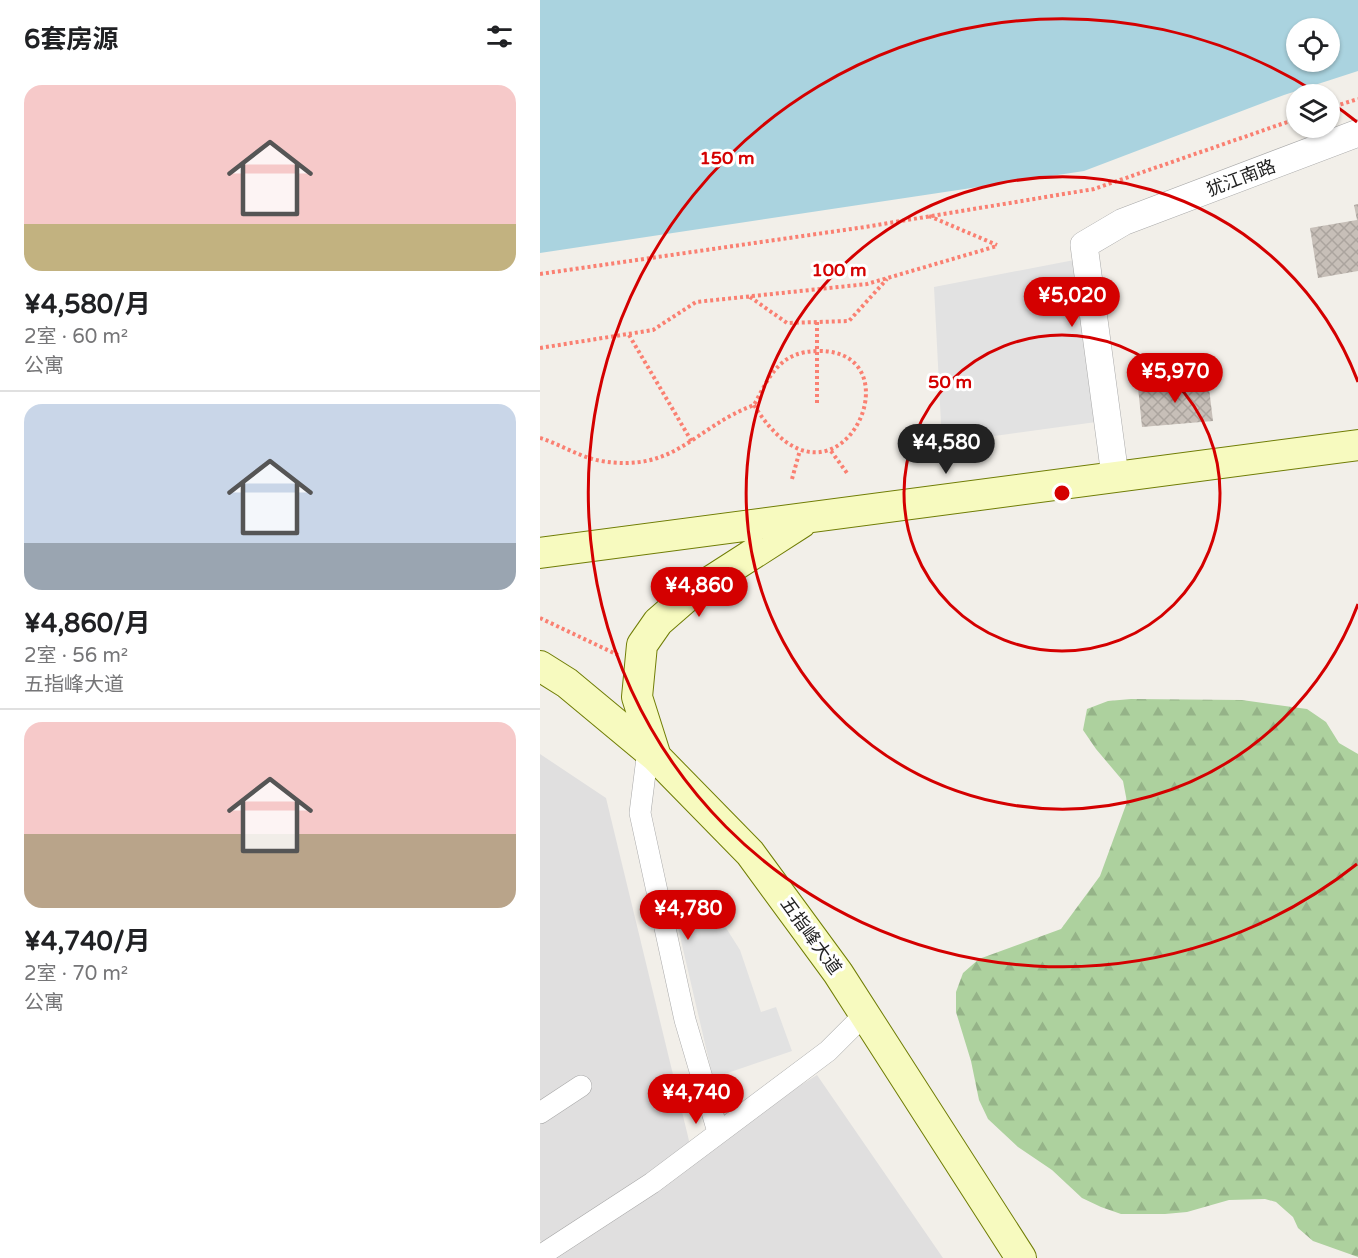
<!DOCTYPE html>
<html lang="zh">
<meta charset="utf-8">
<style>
body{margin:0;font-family:"Varela Round","Noto Sans SC",sans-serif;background:#f2f2f2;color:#202124;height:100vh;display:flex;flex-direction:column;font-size:22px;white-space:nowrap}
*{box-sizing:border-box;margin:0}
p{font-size:20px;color:#757577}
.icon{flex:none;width:33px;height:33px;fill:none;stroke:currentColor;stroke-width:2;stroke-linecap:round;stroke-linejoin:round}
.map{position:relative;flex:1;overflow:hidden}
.side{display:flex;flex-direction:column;background:#fff;width:540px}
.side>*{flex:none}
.buttons{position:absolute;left:746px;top:18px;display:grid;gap:12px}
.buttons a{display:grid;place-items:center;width:54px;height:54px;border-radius:50%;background:#fff;box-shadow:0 2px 4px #0004;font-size:30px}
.price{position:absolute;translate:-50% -51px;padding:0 14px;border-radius:21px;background:#d40000;color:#fff;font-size:20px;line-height:39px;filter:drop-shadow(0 2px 3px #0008)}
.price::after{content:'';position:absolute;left:50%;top:36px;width:18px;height:14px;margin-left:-9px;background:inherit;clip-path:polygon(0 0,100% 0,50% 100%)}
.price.on{background:#222;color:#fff}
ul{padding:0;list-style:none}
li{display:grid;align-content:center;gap:12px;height:318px;padding:0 24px}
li+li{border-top:2px solid #e0e0e0}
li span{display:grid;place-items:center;height:186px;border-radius:18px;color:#555}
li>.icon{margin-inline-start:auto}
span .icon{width:108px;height:108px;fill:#fffc;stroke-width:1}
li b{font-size:26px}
h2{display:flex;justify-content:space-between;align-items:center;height:72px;padding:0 24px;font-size:26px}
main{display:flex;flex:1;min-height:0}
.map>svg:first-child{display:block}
.residential{fill:#e0dfdf}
.forest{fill:url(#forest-firs)}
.parking{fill:#e2e2e2}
.water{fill:#aad3df;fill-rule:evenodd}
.building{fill:url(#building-cross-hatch)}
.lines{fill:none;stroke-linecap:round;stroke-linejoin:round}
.minor-casing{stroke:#a9a9a9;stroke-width:22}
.tertiary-casing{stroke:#a9a9a9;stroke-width:28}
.secondary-casing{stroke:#707d05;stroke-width:32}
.path{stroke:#fa8072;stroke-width:4;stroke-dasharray:3 3;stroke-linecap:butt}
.minor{stroke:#fff;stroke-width:21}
.tertiary{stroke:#fff;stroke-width:27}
.secondary{stroke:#f7fabf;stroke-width:30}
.ring{fill:none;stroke:#d40000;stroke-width:3}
.labels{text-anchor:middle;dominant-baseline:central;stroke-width:6;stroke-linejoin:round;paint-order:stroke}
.street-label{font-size:18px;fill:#222;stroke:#fff}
.centre{fill:#d40000;stroke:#fff;stroke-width:3}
.ring-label{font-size:18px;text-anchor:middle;font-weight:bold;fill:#d40000;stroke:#fff;stroke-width:6;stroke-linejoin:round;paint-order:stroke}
</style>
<main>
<section class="side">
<h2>6套房源<svg class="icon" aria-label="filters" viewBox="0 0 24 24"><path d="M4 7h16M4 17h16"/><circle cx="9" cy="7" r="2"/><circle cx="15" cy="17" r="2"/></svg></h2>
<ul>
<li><span style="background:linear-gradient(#f6c9c9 75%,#c2b280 0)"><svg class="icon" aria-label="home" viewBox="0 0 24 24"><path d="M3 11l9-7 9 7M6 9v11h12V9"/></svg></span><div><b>¥4,580/月</b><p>2室 · 60 m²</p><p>公寓</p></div></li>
<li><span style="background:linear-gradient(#c9d6e8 75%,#9aa5b1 0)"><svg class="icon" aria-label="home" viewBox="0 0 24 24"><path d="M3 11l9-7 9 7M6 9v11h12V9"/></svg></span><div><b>¥4,860/月</b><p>2室 · 56 m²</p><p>五指峰大道</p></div></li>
<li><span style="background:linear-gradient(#f6c9c9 60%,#b9a48a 0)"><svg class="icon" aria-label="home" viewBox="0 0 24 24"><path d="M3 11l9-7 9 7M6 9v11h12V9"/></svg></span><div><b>¥4,740/月</b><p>2室 · 70 m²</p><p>公寓</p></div></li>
</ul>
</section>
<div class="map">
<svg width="818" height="1258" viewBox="0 0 818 1258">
<defs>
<pattern id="forest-firs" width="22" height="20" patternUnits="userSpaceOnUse" patternTransform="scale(1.5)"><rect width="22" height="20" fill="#add19e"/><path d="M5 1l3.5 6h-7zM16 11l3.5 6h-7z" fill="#95b388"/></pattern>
<pattern id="building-cross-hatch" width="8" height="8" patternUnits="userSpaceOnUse" patternTransform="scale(1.5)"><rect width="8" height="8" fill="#c7bfb8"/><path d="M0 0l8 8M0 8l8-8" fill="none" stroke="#aba49e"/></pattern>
</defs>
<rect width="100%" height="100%" fill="#f2efe9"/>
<path class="residential" d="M 0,754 L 66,798 L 152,1153 L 277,1075 L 403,1258 L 12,1258 L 0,1240 Z"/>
<path class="forest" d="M 591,699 L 702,700 L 767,709 L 786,722 L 799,743 L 818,754 L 818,1257 L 773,1241 L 758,1228 L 753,1217 L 745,1210 L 736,1202 L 725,1199 L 689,1200 L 647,1212 L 625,1214 L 581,1214 L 561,1207 L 542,1198 L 512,1170 L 478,1147 L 448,1119 L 439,1100 L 431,1061 L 416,1012 L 416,992 L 423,973 L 439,959 L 521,929 L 560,876 L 587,802 L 583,781 L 556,749 L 543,730 L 547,709 L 568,701 Z"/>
<path class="parking" d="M 555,256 L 578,419 L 402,443 L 394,287 Z
M 176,912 L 200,950 L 221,1012 L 236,1007 L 252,1051 L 173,1078 L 136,919 Z"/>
<path class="water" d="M 0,0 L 818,0 L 818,71 L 744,95 L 544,171 L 0,253 ZM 756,28 L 789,28 L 789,62 L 756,62 Z"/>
<path class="building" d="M 818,204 L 818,271 L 778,278 L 770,228 L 817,220 L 814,205 Z
M 668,380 L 673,421 L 602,427 L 598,387 Z"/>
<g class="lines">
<defs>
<path id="minor" d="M 108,750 L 100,813 L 145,1020 L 178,1132
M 0,1113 L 41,1086
M 0,1256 L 112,1183 L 288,1051 L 325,1014"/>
<path id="tertiary" d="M 575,476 L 544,245 L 583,222 L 818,133"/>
<path id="secondary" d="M 0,553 L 818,445
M 0,666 L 27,683 L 116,757 L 210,853 L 298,973 L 481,1258
M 116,757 L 97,697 L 102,645 L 118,622 L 149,595 L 261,523"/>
</defs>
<use href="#minor" class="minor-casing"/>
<use href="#tertiary" class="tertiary-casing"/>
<use href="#secondary" class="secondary-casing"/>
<path class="path" d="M 789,108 L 818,99
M 389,216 L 457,245
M 0,274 L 325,227 L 554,189 L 756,119
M 210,297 L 247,323 L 309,321 L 347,279
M 89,335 L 152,442
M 0,348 L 113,330 L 156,302 L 327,284 L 457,246
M 277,403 L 277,322
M 0,438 C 20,444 39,457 61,461 C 136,473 153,428 214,405 C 230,375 240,351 279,351 C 382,351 295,537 214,405
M 291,451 L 307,473
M 252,479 L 260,450
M 0,618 L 78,655"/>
<use href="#minor" class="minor"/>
<use href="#tertiary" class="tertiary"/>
<use href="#secondary" class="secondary"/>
</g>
<g class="ring">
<circle cx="522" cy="493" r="158"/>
<path d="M818 604A316 316 0 1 1 818 382"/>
<path d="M817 864A474 474 0 1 1 777 93M790 102A474 474 0 0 1 817 122"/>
</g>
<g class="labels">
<g class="street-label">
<text transform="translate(701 178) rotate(-21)">犹江南路</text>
<text transform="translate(271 936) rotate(54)">五指峰大道</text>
</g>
</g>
<circle cx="522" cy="493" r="9" class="centre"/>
<g class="ring-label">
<text x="187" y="164">150 m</text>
<text x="299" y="276">100 m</text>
<text x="410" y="388">50 m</text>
</g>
</svg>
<div class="buttons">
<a><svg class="icon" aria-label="locate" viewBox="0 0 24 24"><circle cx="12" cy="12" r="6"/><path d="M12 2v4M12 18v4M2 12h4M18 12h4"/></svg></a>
<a><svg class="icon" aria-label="layers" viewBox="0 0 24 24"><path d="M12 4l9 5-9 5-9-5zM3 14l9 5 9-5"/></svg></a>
</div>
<b class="price" style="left:532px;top:328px">¥5,020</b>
<b class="price" style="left:635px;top:404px">¥5,970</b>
<b class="price on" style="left:406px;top:475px">¥4,580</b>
<b class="price" style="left:159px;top:618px">¥4,860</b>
<b class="price" style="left:148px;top:941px">¥4,780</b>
<b class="price" style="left:156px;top:1125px">¥4,740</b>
</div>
</main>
